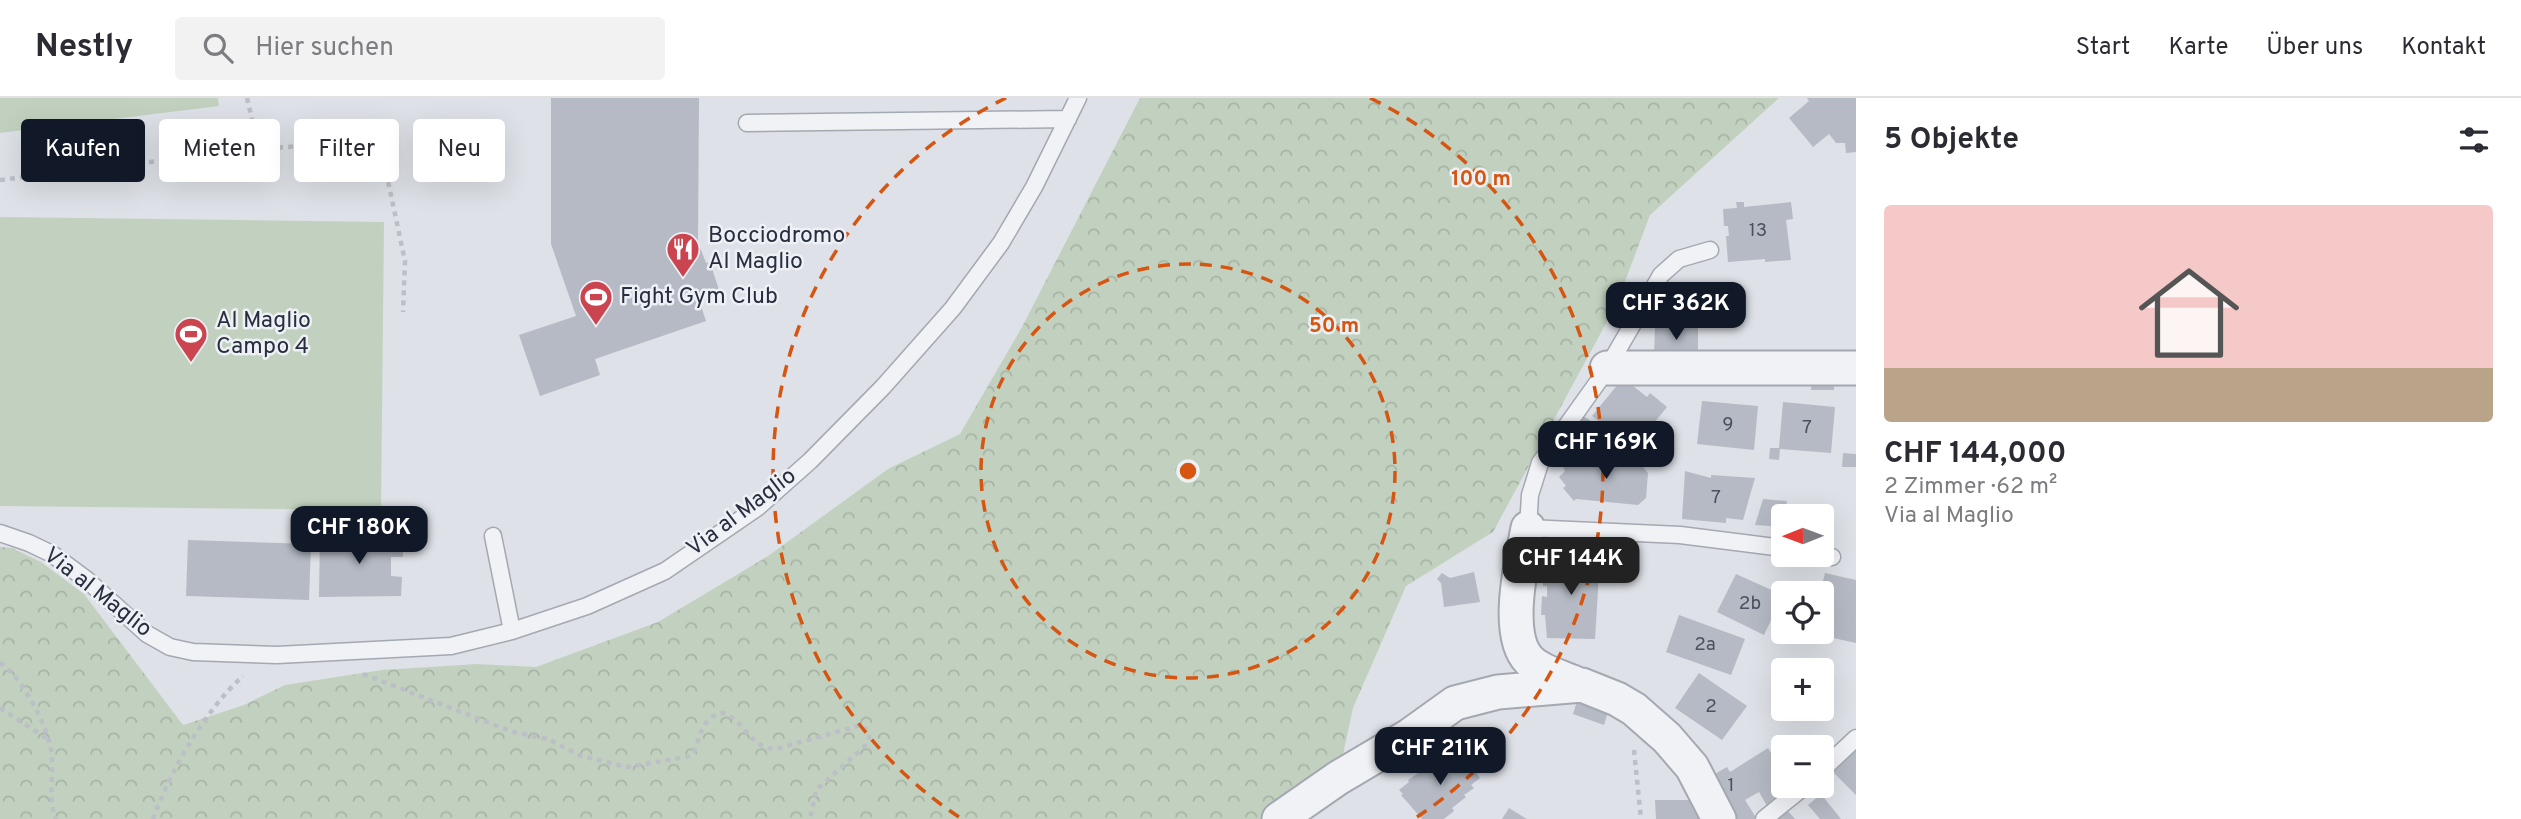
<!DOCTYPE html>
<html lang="de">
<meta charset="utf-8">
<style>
body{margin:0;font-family:Overpass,sans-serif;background:#f2f2f3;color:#2b2b33;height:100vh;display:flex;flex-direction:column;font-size:26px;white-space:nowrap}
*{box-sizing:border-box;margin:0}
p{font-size:23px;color:#7c7c81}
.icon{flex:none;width:38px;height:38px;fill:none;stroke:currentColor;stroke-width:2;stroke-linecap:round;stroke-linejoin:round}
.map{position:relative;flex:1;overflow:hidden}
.sheet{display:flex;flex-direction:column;background:#fff;width:665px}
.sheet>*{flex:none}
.hud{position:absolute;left:21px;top:21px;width:665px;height:63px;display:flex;gap:14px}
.needle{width:46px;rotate:269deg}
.fabs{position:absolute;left:1771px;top:406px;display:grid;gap:14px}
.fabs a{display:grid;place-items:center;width:63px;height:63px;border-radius:7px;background:#fff;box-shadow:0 7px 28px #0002;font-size:35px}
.price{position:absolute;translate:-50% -60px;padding:0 16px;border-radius:14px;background:#111827;color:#fff;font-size:23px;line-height:46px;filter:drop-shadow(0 2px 4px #0008)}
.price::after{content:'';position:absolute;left:50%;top:42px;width:21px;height:16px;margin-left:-10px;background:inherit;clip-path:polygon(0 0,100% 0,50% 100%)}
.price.active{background:#222;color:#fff}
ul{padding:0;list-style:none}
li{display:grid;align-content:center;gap:14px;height:371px;padding:0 28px}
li+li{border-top:2px solid #e1e1e2}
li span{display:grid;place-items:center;height:217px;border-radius:7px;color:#555}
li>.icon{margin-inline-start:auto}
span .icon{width:126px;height:126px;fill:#fffc;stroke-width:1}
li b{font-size:30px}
h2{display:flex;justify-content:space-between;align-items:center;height:84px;padding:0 28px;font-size:30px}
.tag{padding:0 24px;border-radius:7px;background:#fff;box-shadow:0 7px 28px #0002;font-size:24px;line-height:63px}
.tag.active{background:#111827;color:#fff}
header{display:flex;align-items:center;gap:42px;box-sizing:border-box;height:98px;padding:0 35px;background:#fff;border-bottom:2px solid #e1e1e2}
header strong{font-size:33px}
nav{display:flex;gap:38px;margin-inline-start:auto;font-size:24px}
.search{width:490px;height:63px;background:#f2f2f3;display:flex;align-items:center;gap:18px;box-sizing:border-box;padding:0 24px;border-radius:7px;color:#7c7c81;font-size:26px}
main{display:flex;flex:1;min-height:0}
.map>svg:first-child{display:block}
.grass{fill:#c2d1bf}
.forest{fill:url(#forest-crowns)}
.building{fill:#b5bac4}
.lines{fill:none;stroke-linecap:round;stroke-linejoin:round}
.lane-casing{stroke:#a4a8b1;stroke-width:19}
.street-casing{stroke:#a4a8b1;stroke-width:37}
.path{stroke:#bdbfc6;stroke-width:4.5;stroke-dasharray:5 5;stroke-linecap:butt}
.lane{stroke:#f1f2f6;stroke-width:16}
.street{stroke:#f1f2f6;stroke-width:33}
.ring{fill:none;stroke:#d55511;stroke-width:3.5;stroke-dasharray:12 9}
.labels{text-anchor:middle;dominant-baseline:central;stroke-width:5;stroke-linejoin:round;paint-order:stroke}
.number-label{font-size:19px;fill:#4b5160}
.poi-label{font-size:23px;fill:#282e3e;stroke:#edf0f5;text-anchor:start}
.street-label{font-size:23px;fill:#282e3e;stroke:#edf0f5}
.centre{fill:#d55511;stroke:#edf0f5;stroke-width:3.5}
.ring-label{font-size:21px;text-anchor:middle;font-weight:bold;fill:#d55511;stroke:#edf0f5;stroke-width:5;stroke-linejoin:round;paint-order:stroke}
</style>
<header>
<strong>Nestly</strong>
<div class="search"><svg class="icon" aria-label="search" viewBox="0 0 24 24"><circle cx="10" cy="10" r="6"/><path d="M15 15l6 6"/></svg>Hier suchen</div>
<nav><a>Start</a><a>Karte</a><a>Über uns</a><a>Kontakt</a></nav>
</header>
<main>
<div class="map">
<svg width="1856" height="721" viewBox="0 0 1856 721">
<defs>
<pattern id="forest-crowns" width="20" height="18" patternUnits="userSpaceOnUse" patternTransform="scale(1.75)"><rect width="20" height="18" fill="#c2d1bf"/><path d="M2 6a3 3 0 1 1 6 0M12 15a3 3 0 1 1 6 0" fill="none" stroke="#a7b4a5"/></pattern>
</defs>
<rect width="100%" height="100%" fill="#dee1e7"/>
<path class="grass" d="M 0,0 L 218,0 L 219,8 L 0,35 Z
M 0,119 L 384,124 L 381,412 L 0,408 Z"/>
<path class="forest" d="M 1140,0 L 1779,0 L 1650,117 L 1617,205 L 1493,434 L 1406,488 L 1353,610 L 1338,680 L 1279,721 L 0,721 L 0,449 L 12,450 L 41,464 L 84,496 L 183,627 L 244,607 L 285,587 L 382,572 L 477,566 L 536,569 L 658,524 L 768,458 L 888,371 L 960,336 L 1022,229 Z"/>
<path class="building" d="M 551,0 L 699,0 L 698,144 L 706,165 L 710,164 L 719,192 L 698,199 L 706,223 L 595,261 L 600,277 L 540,298 L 519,237 L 576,218 L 551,146 Z
M 1807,0 L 1856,0 L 1856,54 L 1846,55 L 1845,45 L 1836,45 L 1829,36 L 1813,49 L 1789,20 L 1809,3 Z
M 1736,104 L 1744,104 L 1744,109 L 1791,104 L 1793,121 L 1786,122 L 1791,162 L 1765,164 L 1765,161 L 1728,164 L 1726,138 L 1729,138 L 1728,128 L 1724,128 L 1723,111 L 1737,110 Z
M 1655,229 L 1698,230 L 1698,258 L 1654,258 Z
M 1812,277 L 1834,277 L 1834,292 L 1811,292 Z
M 1623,280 L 1647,299 L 1650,295 L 1667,309 L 1637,346 L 1612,326 L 1609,331 L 1592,318 Z
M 1702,303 L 1758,308 L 1754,352 L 1697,346 Z
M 1783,304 L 1835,309 L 1831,355 L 1780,351 L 1779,362 L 1769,361 L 1770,350 L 1779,350 Z
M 1582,317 L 1602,331 L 1595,343 L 1571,341 L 1573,328 Z
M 1843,355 L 1856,356 L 1856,369 L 1842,369 Z
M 1575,360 L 1637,365 L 1638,363 L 1648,375 L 1646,400 L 1638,407 L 1576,401 L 1574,403 L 1563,390 L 1566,388 L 1559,379 L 1565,373 L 1563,369 Z
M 1685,373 L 1711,380 L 1711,377 L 1755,380 L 1743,422 L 1726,420 L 1726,425 L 1682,421 Z
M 1763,401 L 1787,403 L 1783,429 L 1755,427 Z
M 320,436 L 403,438 L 403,459 L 391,459 L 391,478 L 402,479 L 401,498 L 319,499 Z
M 188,442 L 311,446 L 309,502 L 186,498 Z
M 1550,457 L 1600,460 L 1595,541 L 1547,540 L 1545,517 L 1541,517 L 1542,498 L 1547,499 L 1547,488 L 1543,488 L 1543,475 L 1549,474 Z
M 1474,474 L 1480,504 L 1444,509 L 1441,485 L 1437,481 L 1442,475 L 1450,480 Z
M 1825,475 L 1856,482 L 1856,545 L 1824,538 L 1829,521 L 1822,520 L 1822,495 L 1820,495 Z
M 1736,476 L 1783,497 L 1764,537 L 1717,514 Z
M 1679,517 L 1745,541 L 1731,577 L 1666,554 Z
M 1699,575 L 1747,608 L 1722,642 L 1675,610 Z
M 1580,594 L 1611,604 L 1604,627 L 1573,616 Z
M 1856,649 L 1856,697 L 1833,674 Z
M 1768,650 L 1783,674 L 1783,688 L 1792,688 L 1795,693 L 1770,713 L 1759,694 L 1745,702 L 1757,721 L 1724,721 L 1704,682 L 1727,669 L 1730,674 Z
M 1449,654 L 1451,658 L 1455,655 L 1465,669 L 1470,666 L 1480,680 L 1471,687 L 1474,690 L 1464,697 L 1466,699 L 1452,710 L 1454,713 L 1444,721 L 1422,721 L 1401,697 L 1403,696 L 1399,692 L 1409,684 L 1408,682 Z
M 1821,696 L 1841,721 L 1820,721 L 1808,707 Z
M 1655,702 L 1699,702 L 1699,721 L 1656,721 Z
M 1509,710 L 1527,721 L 1502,721 Z
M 1787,712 L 1795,721 L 1775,721 Z"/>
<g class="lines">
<defs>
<path id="lane" d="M 747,25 L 1068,21
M 1710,152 L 1679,161 L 1661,177 L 1605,274 L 1540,365 L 1530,397 L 1528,430 L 1680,437 L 1783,450
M 0,435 L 29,445 L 52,456 L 87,482 L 147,536 L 170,549 L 193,554 L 277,557 L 451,548 L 512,533 L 587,508 L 665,473 L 757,410 L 810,363 L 883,289 L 953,210 L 1001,145 L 1034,89 L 1078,0
M 493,438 L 512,533
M 1821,457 L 1832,459
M 1822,672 L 1856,640
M 1764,721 L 1805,688"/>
<path id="street" d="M 1607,270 L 1856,270
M 1528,430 C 1522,462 1504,536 1529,562 C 1540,574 1562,579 1577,586
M 1279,721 L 1338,680 L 1409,638 L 1455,605 L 1498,594 L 1582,587 L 1617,601 L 1634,611 L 1667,640 L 1692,669 L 1719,721"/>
</defs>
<use href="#lane" class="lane-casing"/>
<use href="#street" class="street-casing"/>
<path class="path" d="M 247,0 L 259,51
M 0,82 L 259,51 L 329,46 L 364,50 L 385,69 L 405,163 L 403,214
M 0,565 C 22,579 46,625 51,651 C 55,673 47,701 56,721
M 363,576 L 513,634 L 548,641 L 581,658 L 627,669 L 691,658 C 702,641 699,619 723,615 C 745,622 750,651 776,651 L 861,627 L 869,634 L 869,640 L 864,649 L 816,692 L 810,721
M 0,610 L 46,640
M 1634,652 L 1641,721
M 153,721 C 170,673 206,611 243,578"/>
<use href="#lane" class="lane"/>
<use href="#street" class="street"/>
</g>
<g class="ring">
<circle cx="1188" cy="373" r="207"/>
<path d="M959 719A415 415 0 0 1 1006 0M1370 0A415 415 0 0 1 1417 719"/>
</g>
<defs>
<symbol id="restaurant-pin" viewBox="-11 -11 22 30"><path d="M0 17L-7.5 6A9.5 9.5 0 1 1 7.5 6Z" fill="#ca454f" stroke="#edf0f5"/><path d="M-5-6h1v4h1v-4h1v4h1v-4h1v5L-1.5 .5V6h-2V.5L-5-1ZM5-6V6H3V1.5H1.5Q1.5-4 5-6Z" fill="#fff"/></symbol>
<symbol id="stadium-pin" viewBox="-11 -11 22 30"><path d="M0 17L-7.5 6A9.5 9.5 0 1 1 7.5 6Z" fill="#ca454f" stroke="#edf0f5"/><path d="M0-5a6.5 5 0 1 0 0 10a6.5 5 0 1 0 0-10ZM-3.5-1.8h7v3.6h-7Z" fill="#fff"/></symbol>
</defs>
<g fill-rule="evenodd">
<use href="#restaurant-pin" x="664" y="132" width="38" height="52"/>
<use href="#stadium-pin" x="577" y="180" width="38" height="52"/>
<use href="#stadium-pin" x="172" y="217" width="38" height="52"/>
</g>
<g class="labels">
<g class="number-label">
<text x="1758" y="133">13</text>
<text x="1728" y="327">9</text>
<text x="1807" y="330">7</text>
<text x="1716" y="400">7</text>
<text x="1750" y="506">2b</text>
<text x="1705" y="547">2a</text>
<text x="1711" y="609">2</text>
<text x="1731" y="688">1</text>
</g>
<g class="poi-label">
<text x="708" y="138">Bocciodromo<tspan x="708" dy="26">Al Maglio</tspan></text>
<text x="620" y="199">Fight Gym Club</text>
<text x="216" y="223">Al Maglio<tspan x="216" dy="26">Campo 4</tspan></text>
</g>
<g class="street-label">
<text transform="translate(742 415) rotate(-37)">Via al Maglio</text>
<text transform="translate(97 495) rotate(38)">Via al Maglio</text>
</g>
</g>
<circle cx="1188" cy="373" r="10" class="centre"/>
<g class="ring-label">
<text x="1481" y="87">100 m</text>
<text x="1334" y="234">50 m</text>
</g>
</svg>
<div class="fabs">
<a><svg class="needle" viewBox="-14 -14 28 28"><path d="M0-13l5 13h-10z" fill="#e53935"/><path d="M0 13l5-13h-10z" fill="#7c7c81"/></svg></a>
<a><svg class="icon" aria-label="locate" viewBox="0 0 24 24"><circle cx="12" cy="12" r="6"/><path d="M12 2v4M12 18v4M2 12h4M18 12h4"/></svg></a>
<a>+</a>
<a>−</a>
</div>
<b class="price" style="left:1676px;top:244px">CHF 362K</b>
<b class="price" style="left:1606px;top:383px">CHF 169K</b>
<b class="price" style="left:359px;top:468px">CHF 180K</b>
<b class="price active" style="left:1571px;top:499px">CHF 144K</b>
<b class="price" style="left:1440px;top:689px">CHF 211K</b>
<div class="hud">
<a class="tag active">Kaufen</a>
<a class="tag">Mieten</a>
<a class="tag">Filter</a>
<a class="tag">Neu</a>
</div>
</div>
<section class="sheet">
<h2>5 Objekte<svg class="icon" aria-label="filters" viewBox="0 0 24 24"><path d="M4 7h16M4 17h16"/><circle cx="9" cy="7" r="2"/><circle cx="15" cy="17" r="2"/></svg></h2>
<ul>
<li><span style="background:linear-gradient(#f6c9c9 75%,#b9a48a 0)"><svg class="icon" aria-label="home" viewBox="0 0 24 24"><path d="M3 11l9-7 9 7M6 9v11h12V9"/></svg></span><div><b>CHF 144,000</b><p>2 Zimmer · 62 m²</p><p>Via al Maglio</p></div></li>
</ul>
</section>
</main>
